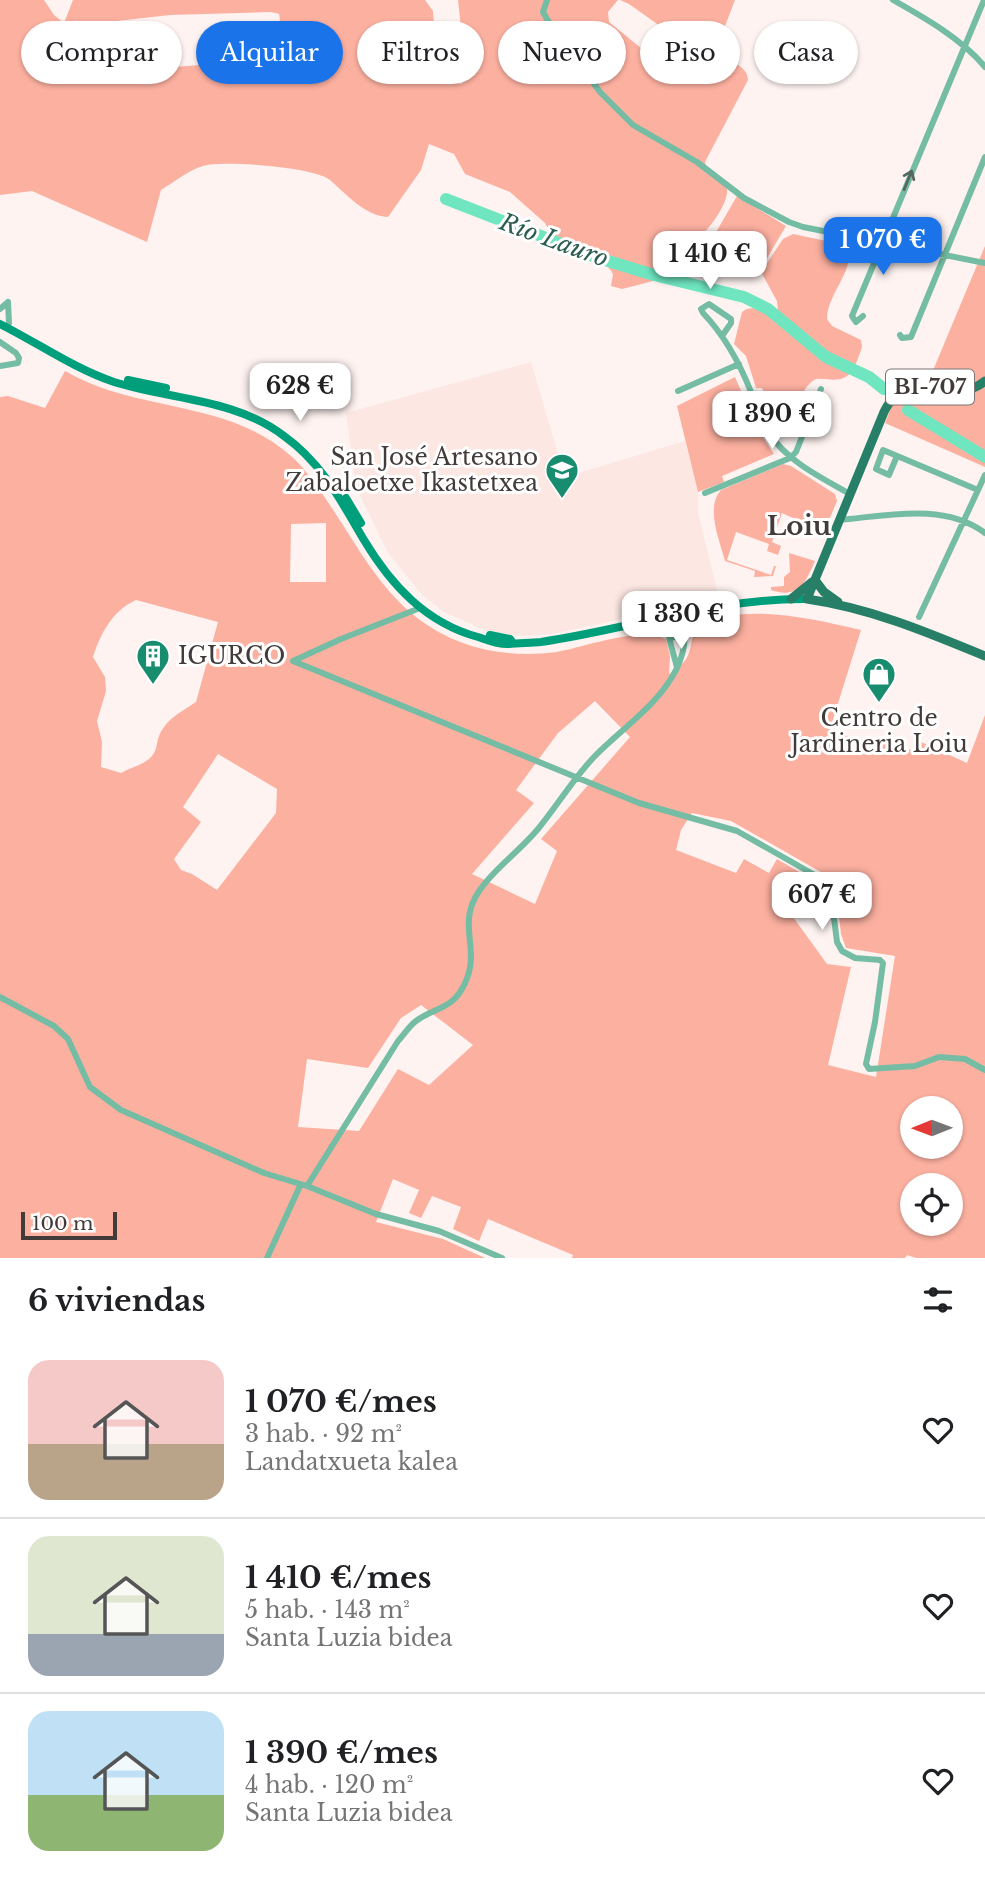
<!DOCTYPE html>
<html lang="es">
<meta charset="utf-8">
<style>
body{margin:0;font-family:"Libre Baskerville",serif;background:#f6f6f6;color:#202124;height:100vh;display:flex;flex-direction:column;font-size:26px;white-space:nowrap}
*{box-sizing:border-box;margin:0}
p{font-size:23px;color:#757577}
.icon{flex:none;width:38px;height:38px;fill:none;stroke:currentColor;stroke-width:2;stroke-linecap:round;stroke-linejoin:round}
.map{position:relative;height:1258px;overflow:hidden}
.panel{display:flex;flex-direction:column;background:#fff;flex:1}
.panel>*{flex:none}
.top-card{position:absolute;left:21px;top:21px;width:943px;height:63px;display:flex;gap:14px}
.needle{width:46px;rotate:269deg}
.buttons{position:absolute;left:900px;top:1096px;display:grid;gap:14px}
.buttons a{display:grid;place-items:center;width:63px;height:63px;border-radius:50%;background:#fff;box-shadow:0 2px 5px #0004;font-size:35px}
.scale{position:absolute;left:21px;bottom:18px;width:96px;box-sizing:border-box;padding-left:7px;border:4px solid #423b3a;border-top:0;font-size:19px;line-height:24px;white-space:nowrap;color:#423b3a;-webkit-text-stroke:5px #fff;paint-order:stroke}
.price{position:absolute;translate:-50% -60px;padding:0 16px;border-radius:14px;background:#fff;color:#222;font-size:23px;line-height:46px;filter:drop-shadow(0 2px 4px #0008)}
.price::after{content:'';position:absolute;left:50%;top:42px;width:21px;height:16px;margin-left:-10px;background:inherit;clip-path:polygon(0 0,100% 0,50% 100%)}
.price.current{background:#1a73e8;color:#fff}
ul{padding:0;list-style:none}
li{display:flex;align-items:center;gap:21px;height:175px;padding:0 28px}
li+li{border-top:2px solid #e0e0e0}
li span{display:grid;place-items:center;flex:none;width:196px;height:140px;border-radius:21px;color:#555}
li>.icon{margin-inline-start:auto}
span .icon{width:84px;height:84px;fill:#fffc;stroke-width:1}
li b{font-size:30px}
h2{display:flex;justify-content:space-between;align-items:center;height:84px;padding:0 28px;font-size:30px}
.chip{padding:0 24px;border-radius:32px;background:#fff;box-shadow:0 2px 5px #0004;font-size:24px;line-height:63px}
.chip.current{background:#1a73e8;color:#fff}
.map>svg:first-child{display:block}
.built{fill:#fce7e2}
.green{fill:#fcb0a0;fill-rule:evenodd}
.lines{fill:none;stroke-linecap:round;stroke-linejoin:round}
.river{stroke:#6fe6c0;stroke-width:12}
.minor{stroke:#74bda4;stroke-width:6}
.secondary{stroke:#009f7c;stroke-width:8}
.primary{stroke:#267f66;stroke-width:9}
.oneway{stroke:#54685f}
.labels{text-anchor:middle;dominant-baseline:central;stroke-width:6;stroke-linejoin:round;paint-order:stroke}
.shield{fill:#fff;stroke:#7b7675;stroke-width:2}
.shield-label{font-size:21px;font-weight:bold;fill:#423b3a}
.poi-label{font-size:23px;fill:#423b3a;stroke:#fff;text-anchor:end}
.water-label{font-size:24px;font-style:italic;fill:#2c5d4d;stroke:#fff}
.quarter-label{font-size:26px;font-weight:bold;fill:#423b3a;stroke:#fff}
</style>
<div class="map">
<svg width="985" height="1258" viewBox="0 0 985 1258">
<rect width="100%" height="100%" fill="#fef3f1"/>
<path class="built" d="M 531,362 L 565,477 L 685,441 L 698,492 L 698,512 L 719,598 L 552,634 L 521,636 L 489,632 L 444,612 L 422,595 L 388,553 L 356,487 L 346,413 Z"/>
<path class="green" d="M 0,0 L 44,0 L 54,15 L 64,23 L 73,0 L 425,0 L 433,11 L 435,37 L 446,49 L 444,74 L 449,80 L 461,84 L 470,76 L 479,51 L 476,47 L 462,38 L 458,0 L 618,0 L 608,12 L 609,22 L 652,57 L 676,71 C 684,70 691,61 693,53 L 691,48 L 629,4 L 620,0 L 735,0 L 717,47 C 723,62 748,63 748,80 L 705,162 L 706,166 L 727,188 C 729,204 708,231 696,240 C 689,244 681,241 675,248 C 667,258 668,267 665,278 L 622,289 L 611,286 L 613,274 C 604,257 586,257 569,257 L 548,237 L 550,232 L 545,223 L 510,192 L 465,174 L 454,154 L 429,144 L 421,170 L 388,217 C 365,216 346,194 330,180 C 315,167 223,160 203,166 C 189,170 174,182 161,190 L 147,242 L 32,191 L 0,195 ZM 271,12 L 279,14 L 280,20 L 256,65 L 200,65 L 125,71 L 100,68 L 92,63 L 64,24 L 99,23 L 170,15 Z
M 737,196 L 786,226 L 757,275 L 708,246 Z
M 793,234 L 836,243 L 849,249 C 853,273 827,295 827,319 L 832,326 L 861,340 L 862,347 C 854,370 851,383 825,379 C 821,379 817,378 814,380 C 798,391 797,414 794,432 L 792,436 L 787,437 L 782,430 L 762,388 L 756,388 L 746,356 L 734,344 L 742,312 C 752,304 760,311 771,313 L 778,310 L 777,301 L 761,272 L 783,239 Z
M 985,246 L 985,467 L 885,423 L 893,403 L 903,393 L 924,392 Z
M 65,371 C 136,413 228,399 291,456 C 303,466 311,479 321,492 C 364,553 388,615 463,643 C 492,654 526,656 557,652 C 586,647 639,626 666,639 L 670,656 L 669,674 C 691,660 689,654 694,629 C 737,600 813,619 861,630 L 829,732 L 913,750 L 919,741 L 967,763 L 985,715 L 985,1258 L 916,1258 L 907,1255 L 905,1258 L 572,1258 L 573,1255 L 488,1219 L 479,1241 L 453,1229 L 461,1207 L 432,1196 L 421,1218 L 409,1213 L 419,1190 L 393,1179 L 376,1222 L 443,1239 L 485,1258 L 0,1258 L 0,397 L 8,396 L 45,408 ZM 326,523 L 326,582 L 290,582 L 291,524 ZM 136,600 L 218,622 L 196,702 C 181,712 166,719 159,736 C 157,741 157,748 154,753 C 147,765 132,766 121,773 L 101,767 L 102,742 L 97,721 L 106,691 L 105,677 L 93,657 C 101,633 112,611 136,600 ZM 595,701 L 630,737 L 541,839 L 557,851 L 535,904 L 472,874 L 534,803 L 516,790 L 558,733 ZM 218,754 L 277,789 L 276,813 L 217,890 L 192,874 L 181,870 L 174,859 L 201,822 L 183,807 ZM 692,813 L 731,821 L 826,875 L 837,900 L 841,934 L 846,948 L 895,956 L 876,1077 L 828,1065 L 851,967 L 827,964 L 793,917 L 814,888 L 811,879 L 777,859 L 769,873 L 744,859 L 736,873 L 676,850 L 681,830 ZM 421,1005 L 473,1045 L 429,1085 L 398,1069 L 359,1131 L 298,1127 L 307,1059 L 368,1068 L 401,1018 ZM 912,1108 L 950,1108 L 950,1146 L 912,1146 ZM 912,1185 L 950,1185 L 950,1223 L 912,1223 Z
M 735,377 L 758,430 L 774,454 L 722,476 L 724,482 L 698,492 L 677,406 Z
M 783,464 L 791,466 L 835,494 L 837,501 L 824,532 L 782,513 L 772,542 L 781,546 L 778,555 L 767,551 L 769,544 L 736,532 L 727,560 L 771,575 L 774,566 L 776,566 L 773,576 L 754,577 L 755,571 L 725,561 C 720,541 705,508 721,490 Z
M 789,553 L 815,561 C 805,584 798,599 771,590 L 771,587 L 784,586 L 784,577 L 790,572 Z"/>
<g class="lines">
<path class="river" d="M 446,199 L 595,257 L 654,275 L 744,297 L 768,309 L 826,357 L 869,377 L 884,389
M 908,410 L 985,457"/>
<path class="minor" d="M 547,0 L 543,12 L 547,19 L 600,92 L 633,125 L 697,162 L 744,198 L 789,222 L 803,227 L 985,263
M 893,0 C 925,18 962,39 985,67
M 8,302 L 9,323
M 0,309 L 8,302
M 863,316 L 856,322 L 852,316 L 984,0
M 900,335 L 902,338 L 911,337 L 985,157
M 722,336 L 731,323 L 731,319 L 709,304 L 701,309 L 703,313 C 725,336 740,364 751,392 C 756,405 760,421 768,432 C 788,462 820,477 850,494
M 0,342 L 16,353 L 19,358 L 18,363 L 0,366
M 678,391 L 739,364
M 897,456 L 889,475 L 876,469 L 883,450 L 978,490
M 705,493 L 790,458 L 796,452 L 821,389
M 839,520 C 886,516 944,502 985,533
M 673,615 C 691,628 685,650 677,668 C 674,651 662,630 673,615 Z
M 919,617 L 985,475
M 642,624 L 664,627 L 672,637 C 687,639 685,620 699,612
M 293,661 L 639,803 L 737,831 L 820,878 L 827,892 L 833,910 L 837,942 L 842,951 L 855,958 L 880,960 L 883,963 L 875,1022 L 866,1064 L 869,1069 L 915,1066 L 939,1057 L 965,1059 L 985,1070
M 293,661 L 341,639 L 420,608
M 0,997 L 54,1026 L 68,1039 L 90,1087 L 121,1110 L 264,1173 L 307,1186 L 376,1214 L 439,1231 L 502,1258
M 307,1186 L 398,1041 C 404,1035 409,1026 416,1021 C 435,1007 453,1010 465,983 C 483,945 451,922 486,882 C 502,863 522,848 538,829 C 557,806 573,779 594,757 C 622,728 659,705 677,668
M 267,1258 L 300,1186"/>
<path class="secondary" d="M 0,324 C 38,343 73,368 114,382 C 171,400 234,398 284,436 C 322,463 341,501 364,540 C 391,585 426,623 478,637 C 487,640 499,645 509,644 C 519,643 530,643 541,642 C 630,629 716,598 807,599
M 128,380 L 166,388
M 346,498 L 361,523
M 490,635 L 510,639 L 513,643"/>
<path class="primary" d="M 985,381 C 948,411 912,357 884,412 L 807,599 C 870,608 927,632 985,656
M 815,580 L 824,592 L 838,602
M 791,599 L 812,582"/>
</g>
<defs><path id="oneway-shaft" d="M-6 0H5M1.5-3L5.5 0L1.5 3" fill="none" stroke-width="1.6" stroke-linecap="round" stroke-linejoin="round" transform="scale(1.75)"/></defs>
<use class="oneway" href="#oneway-shaft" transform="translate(908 180) rotate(-68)"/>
<defs>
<symbol id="school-pin" viewBox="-11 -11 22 30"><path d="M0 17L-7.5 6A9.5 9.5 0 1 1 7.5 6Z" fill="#178c6e" stroke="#fff"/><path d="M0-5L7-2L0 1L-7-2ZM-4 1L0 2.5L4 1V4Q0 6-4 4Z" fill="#fff"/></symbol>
<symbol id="building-pin" viewBox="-11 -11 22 30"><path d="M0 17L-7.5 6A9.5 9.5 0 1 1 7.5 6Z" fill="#178c6e" stroke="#fff"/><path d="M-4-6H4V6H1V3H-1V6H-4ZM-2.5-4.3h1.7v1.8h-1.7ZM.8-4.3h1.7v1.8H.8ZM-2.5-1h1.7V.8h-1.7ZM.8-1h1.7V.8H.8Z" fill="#fff"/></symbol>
<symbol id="shop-pin" viewBox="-11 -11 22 30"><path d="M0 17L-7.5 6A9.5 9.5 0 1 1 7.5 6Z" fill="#178c6e" stroke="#fff"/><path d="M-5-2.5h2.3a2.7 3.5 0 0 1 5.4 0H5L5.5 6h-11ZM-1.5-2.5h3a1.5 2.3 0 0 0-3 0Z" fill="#fff"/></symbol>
</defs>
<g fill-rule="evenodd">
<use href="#school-pin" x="543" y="451" width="38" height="52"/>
<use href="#building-pin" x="134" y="637" width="38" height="52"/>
<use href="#shop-pin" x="860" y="655" width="38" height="52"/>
</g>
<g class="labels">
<rect class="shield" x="886" y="369.5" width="88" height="35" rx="5"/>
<g class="shield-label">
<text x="930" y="387">BI-707</text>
</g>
<g class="poi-label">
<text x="538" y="457">San José Artesano<tspan x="538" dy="26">Zabaloetxe Ikastetxea</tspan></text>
<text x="178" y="656" text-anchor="start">IGURCO</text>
<text x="879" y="718" text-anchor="middle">Centro de<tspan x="879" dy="26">Jardineria Loiu</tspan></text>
</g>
<g class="water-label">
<text transform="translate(554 240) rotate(20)">Río Lauro</text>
</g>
<g class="quarter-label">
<text x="799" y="526">Loiu</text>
</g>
</g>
</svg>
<div class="buttons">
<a><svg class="needle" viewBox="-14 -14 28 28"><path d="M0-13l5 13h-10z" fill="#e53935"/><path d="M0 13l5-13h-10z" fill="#757577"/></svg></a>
<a><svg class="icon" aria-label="locate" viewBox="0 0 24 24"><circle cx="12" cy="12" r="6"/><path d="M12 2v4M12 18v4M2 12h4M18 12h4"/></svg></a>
</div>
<div class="scale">100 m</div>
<b class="price current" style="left:883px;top:277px">1 070 €</b>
<b class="price" style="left:710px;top:291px">1 410 €</b>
<b class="price" style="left:300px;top:423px">628 €</b>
<b class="price" style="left:772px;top:451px">1 390 €</b>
<b class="price" style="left:681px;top:651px">1 330 €</b>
<b class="price" style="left:822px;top:932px">607 €</b>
<div class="top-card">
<a class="chip">Comprar</a>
<a class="chip current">Alquilar</a>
<a class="chip">Filtros</a>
<a class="chip">Nuevo</a>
<a class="chip">Piso</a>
<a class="chip">Casa</a>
</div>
</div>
<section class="panel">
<h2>6 viviendas<svg class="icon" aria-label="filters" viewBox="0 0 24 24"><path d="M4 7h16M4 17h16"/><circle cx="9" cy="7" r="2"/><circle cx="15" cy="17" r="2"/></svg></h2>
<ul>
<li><span style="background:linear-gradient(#f6c9c9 60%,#b9a48a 0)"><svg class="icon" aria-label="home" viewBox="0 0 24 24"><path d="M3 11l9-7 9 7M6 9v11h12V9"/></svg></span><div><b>1 070 €/mes</b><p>3 hab. · 92 m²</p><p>Landatxueta kalea</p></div><svg class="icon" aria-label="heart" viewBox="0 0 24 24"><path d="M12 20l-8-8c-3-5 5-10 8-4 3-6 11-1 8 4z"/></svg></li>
<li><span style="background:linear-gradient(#dfe7d0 70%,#9aa5b1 0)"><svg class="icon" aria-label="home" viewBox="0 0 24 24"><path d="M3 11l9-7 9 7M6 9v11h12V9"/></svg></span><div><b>1 410 €/mes</b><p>5 hab. · 143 m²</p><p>Santa Luzia bidea</p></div><svg class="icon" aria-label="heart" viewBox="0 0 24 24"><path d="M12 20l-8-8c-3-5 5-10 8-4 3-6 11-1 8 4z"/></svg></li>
<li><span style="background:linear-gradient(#bfe0f5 60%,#8fb573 0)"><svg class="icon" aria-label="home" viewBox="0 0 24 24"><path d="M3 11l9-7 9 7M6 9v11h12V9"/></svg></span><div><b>1 390 €/mes</b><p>4 hab. · 120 m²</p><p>Santa Luzia bidea</p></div><svg class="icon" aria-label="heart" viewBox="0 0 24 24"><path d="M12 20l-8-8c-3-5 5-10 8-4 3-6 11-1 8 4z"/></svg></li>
</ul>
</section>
